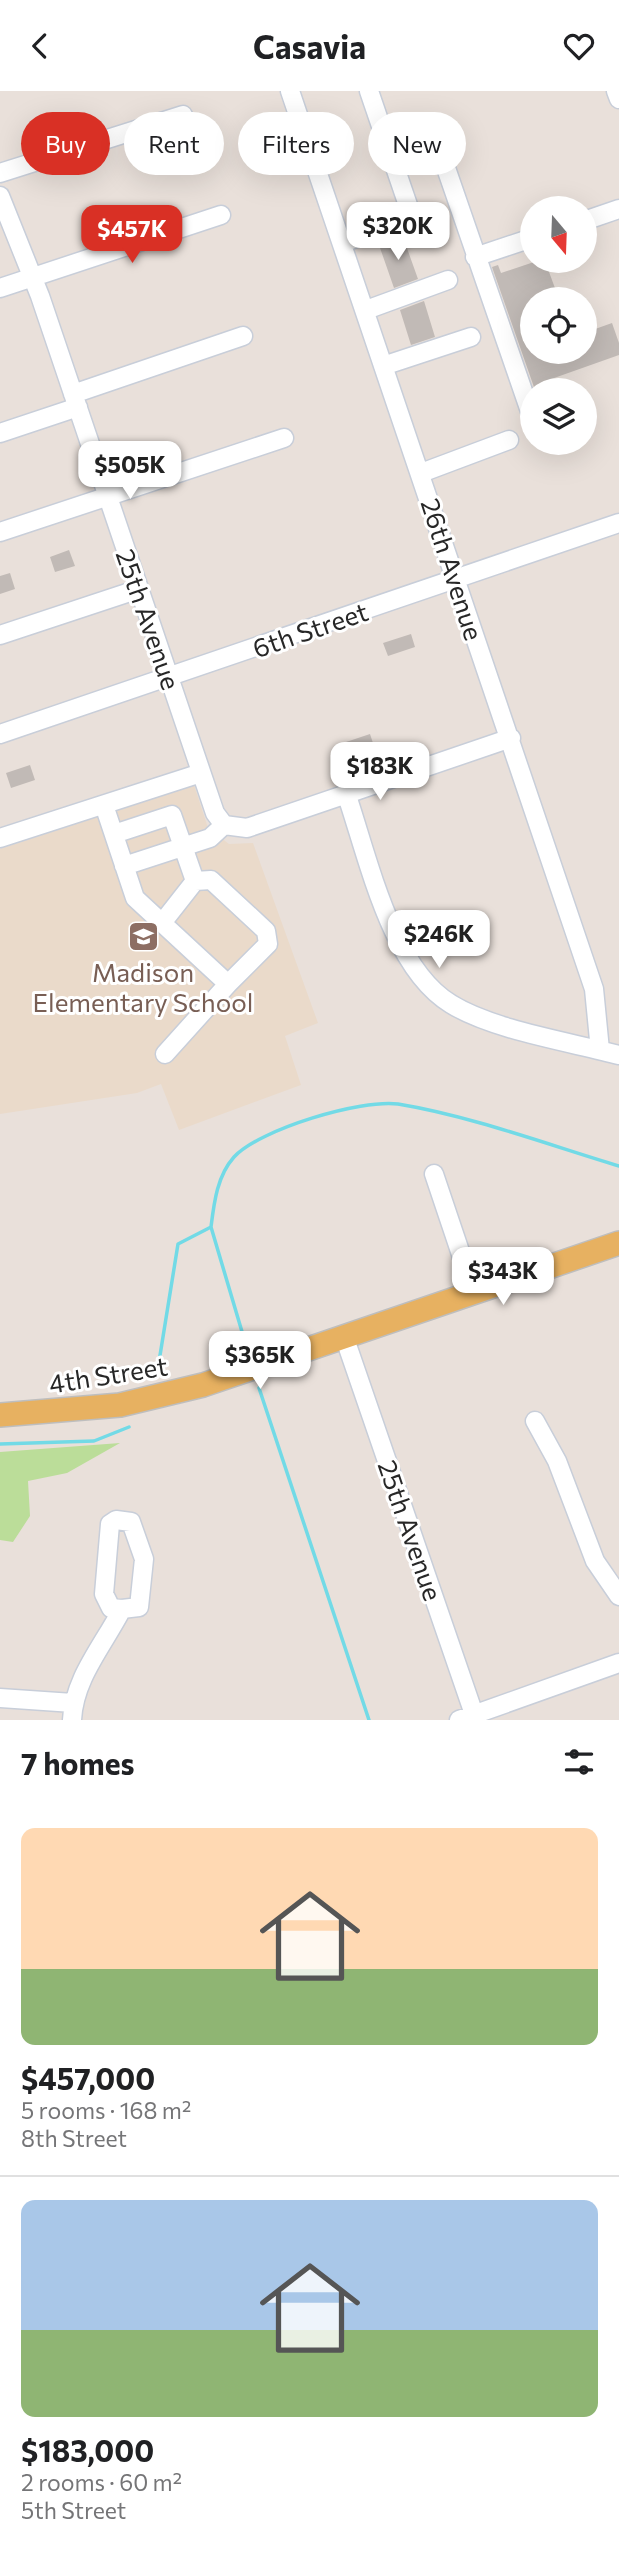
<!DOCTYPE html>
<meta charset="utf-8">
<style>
body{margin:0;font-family:Commissioner,sans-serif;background:#f6f6f6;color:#202124;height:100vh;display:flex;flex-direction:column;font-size:26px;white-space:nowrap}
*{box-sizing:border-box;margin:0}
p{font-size:23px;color:#757577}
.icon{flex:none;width:38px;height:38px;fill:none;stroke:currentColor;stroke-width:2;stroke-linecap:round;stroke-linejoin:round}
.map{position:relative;height:1629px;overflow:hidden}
.drawer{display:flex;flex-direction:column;background:#fff;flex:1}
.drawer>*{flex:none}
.banner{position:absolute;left:21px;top:21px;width:578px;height:63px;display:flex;gap:14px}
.needle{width:46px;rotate:161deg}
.controls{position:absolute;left:520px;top:105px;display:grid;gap:14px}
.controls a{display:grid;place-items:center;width:77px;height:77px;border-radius:50%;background:#fff;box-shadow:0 7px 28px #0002;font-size:35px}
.price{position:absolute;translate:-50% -60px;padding:0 16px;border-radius:14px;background:#fff;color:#222;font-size:23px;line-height:46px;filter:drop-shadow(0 2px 4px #0008)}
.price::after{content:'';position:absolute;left:50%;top:42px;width:21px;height:16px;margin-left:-10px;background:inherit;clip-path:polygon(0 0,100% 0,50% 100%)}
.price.active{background:#d93025;color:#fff}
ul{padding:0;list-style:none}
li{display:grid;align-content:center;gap:14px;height:371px;padding:0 21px}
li+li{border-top:2px solid #e0e0e0}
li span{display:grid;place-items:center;height:217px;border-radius:14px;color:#555}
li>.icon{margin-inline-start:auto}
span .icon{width:126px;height:126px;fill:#fffc;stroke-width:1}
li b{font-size:30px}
h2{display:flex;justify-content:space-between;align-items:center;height:84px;padding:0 21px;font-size:30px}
.pill{padding:0 24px;border-radius:32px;background:#fff;box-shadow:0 7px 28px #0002;font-size:24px;line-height:63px}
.pill.active{background:#d93025;color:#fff}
header{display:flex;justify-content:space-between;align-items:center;height:91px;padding:0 21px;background:#fff;font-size:32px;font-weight:700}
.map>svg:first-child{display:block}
.education{fill:#eadaca}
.green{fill:#bd9}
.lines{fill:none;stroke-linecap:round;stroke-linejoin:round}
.stream{stroke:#72dae6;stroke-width:3.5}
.building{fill:#c1bab6}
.minor-casing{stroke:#c8ced9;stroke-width:21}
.major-casing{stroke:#bebebe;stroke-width:26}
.minor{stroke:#fff;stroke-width:18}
.major{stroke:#e7b161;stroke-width:23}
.labels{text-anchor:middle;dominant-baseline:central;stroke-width:6;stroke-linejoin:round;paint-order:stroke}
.street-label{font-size:26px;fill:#272727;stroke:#fff}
.education-label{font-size:26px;fill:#785e54;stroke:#fff}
</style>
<header><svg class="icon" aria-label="back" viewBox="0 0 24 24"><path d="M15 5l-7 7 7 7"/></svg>Casavia<svg class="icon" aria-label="heart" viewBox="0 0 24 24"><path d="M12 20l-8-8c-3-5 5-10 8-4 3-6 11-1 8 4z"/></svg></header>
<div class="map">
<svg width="619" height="1629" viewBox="0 0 619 1629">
<rect width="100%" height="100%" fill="#e9e0da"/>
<path class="education" d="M 194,694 L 208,737 L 229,753 L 253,752 L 318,932 L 285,945 L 301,994 L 179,1039 L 161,993 L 137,1002 L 0,1023 L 0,758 Z"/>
<path class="green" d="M 120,1352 L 67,1382 L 28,1390 L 30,1425 L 13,1451 L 0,1449 L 0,1361 Z"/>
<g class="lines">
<path class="stream" d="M 211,1136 L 248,1261
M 157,1283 L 178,1153 L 211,1136 C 214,1112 217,1085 234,1066 C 260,1038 361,1008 398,1013 C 471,1025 549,1054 619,1075
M 259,1297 L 369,1629
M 0,1353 L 94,1350 L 129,1336"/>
</g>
<path class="building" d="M 403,146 L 418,188 L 394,197 L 379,154 Z
M 537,170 L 545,170 L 559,208 L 532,208 L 532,261 L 584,261 L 584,242 L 612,232 L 619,252 L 619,264 L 540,292 L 543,299 L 535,299 L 492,176 L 498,174 L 501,182 Z
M 424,210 L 435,246 L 411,254 L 400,219 Z
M 69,459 L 75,475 L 55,481 L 50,466 Z
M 10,482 L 15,498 L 0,503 L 0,485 Z
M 411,543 L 415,556 L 388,565 L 383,552 Z
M 370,643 L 375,658 L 348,666 L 343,652 Z
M 30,674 L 35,689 L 11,697 L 6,682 Z"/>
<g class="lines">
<defs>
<path id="minor" d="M 290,0 L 594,898 L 600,959
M 616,0 L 619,8
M 436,48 L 532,326
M 0,82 L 183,24
M 0,105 L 40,205 L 215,722 L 224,734 L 247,737 L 511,647
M 584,130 L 619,118
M 342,152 L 402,131 L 410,120 L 369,0
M 475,166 L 532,147
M 0,197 L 221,124
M 366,219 L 448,189
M 383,275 L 471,246
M 73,303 L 243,245
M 0,342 L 78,316
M 421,382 L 509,349
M 0,441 L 284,347
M 0,544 L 139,498
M 0,643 L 619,432
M 346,702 C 368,766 391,877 451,913 C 493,939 570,951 619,964
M 104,714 L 135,807 L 228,893 L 165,963
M 114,743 L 172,724 L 195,790
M 0,747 L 201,682
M 124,775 L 210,747 L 224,734
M 162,832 L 195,790 L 211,789 L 266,840 L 268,853 L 228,893
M 434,1083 L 474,1202
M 345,1248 L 476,1629
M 535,1330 L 557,1370 L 595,1470 L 619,1505
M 0,1607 L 73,1612
M 72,1629 C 74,1587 103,1555 122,1518 L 139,1516 L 144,1468 L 131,1431 L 116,1429 L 110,1433 L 104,1503 L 111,1517 L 122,1518
M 459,1629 L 619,1572"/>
<path id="major" d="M 0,1324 L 120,1314 L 203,1294 L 619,1152"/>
</defs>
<use href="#minor" class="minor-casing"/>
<use href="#major" class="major-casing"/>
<use href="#minor" class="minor"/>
<use href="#major" class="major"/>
</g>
<defs>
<symbol id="school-square" viewBox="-11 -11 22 22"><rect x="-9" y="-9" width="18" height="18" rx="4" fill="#8d6e63" stroke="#fff"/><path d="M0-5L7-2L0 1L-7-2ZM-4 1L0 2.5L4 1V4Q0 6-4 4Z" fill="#fff"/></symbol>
</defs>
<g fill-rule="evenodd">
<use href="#school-square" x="126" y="828" width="35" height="35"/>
</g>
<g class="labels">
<g class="street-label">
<text transform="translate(453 478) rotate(72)">26th Avenue</text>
<text transform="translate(149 528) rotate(71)">25th Avenue</text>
<text transform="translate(310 538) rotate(-19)">6th Street</text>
<text transform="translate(108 1283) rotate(-9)">4th Street</text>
<text transform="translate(411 1439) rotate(71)">25th Avenue</text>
</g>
<g class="education-label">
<text x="143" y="880">Madison<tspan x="143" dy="30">Elementary School</tspan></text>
</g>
</g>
</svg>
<div class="controls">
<a><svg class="needle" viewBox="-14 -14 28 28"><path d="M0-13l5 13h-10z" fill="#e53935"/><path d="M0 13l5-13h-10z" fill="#757577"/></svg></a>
<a><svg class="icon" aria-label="locate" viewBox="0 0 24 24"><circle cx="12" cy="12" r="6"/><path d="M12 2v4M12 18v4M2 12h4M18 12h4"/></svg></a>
<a><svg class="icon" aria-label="layers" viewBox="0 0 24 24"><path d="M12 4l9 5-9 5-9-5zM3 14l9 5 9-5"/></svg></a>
</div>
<b class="price" style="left:398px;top:171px">$320K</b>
<b class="price active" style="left:132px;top:174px">$457K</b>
<b class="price" style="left:130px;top:410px">$505K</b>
<b class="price" style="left:380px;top:711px">$183K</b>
<b class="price" style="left:439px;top:879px">$246K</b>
<b class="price" style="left:503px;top:1216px">$343K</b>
<b class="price" style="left:260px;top:1300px">$365K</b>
<div class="banner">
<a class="pill active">Buy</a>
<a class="pill">Rent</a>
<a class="pill">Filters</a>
<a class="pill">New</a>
</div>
</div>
<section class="drawer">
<h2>7 homes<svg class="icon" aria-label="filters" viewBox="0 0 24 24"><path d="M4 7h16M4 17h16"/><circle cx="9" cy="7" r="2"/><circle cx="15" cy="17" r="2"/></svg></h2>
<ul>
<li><span style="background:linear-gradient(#ffd9b3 65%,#8fb573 0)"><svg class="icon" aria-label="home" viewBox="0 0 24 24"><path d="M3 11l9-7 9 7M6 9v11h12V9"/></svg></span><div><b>$457,000</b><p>5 rooms · 168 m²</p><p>8th Street</p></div></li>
<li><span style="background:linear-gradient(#a9c7e8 60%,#8fb573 0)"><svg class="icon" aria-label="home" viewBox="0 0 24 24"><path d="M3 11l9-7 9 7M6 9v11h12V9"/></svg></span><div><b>$183,000</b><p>2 rooms · 60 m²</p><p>5th Street</p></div></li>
</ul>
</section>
